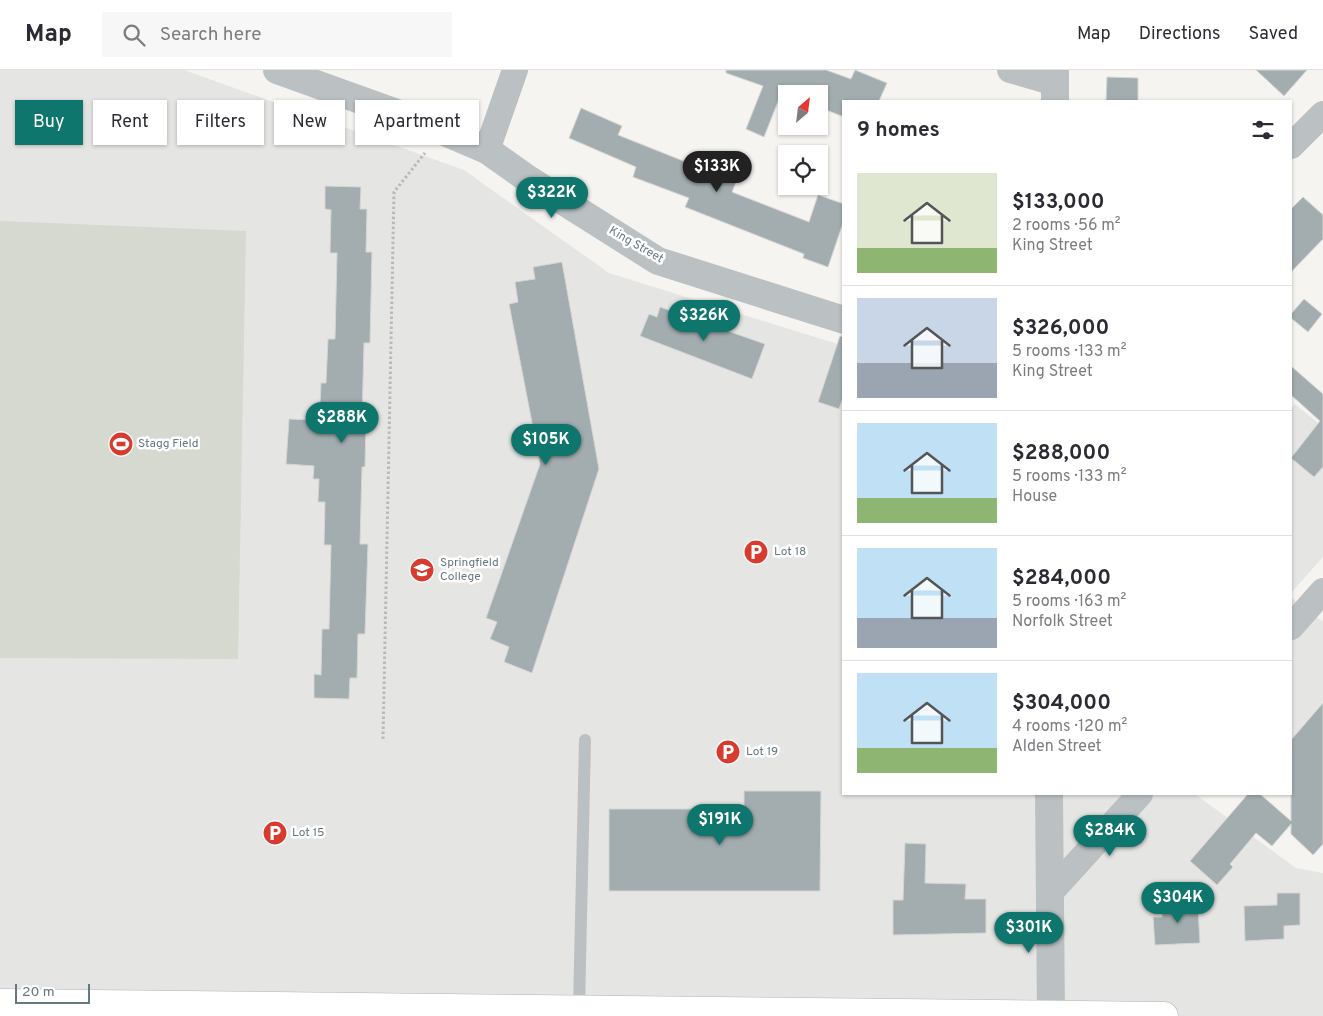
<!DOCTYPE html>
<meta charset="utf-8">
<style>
body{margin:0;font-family:Overpass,sans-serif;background:#f7f7f7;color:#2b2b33;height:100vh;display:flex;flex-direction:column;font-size:19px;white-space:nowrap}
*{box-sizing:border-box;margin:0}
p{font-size:16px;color:#7c7c81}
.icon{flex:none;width:28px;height:28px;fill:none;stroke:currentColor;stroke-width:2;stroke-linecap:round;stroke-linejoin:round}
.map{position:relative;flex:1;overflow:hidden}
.side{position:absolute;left:842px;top:30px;width:450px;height:695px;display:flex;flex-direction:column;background:#fff;border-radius:0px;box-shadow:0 1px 4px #0004}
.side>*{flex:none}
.hud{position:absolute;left:15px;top:30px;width:475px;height:45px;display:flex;gap:10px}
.needle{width:32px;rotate:28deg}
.controls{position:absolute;left:778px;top:15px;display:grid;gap:10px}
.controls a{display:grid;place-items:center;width:50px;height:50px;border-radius:0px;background:#fff;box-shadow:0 1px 4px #0004;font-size:25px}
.scale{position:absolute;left:15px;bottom:12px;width:75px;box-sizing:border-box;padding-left:5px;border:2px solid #657980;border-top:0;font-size:14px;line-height:18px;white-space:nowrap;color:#657980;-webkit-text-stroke:4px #fff;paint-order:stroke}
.price{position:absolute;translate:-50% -42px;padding:0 11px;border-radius:18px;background:#0f766e;color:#fff;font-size:16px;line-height:32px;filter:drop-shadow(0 1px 2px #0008)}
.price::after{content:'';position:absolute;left:50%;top:30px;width:15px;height:11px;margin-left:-8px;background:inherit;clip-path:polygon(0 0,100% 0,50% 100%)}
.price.on{background:#222;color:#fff}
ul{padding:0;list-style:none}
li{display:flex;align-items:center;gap:15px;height:125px;padding:0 15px}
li+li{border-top:1px solid #e1e1e2}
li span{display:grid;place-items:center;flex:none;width:140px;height:100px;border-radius:0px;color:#555}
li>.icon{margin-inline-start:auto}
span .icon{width:60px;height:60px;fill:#fffc;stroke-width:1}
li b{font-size:21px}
h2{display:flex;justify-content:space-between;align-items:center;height:60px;padding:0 15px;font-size:21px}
.chip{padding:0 18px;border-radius:0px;background:#fff;box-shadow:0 1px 4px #0004;font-size:18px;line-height:45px}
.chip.on{background:#0f766e;color:#fff}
header{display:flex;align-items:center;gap:30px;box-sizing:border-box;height:70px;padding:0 25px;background:#fff;border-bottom:1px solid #e1e1e2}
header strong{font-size:24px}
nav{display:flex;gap:28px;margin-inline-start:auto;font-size:18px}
.search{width:350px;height:45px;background:#f7f7f7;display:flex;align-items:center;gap:12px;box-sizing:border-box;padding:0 18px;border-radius:0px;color:#7c7c81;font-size:19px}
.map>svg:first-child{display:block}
.built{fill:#e5e6e4}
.green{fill:#d5d9d0}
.building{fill:#a3adb0;stroke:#d6d5d4}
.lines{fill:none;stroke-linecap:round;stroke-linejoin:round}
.secondary-casing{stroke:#aeb5b8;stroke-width:29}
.path{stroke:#b6babb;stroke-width:3;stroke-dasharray:2.5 2.5;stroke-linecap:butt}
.service{stroke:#bbc1c3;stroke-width:12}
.minor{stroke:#bbc1c3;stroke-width:26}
.tertiary{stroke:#bbc1c3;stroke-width:28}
.secondary{stroke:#fff;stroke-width:28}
.labels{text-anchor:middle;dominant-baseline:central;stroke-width:5;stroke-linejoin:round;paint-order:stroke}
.street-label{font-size:12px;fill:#657980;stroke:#fff}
.poi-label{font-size:12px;fill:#657980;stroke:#fff;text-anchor:start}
</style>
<header>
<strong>Map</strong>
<div class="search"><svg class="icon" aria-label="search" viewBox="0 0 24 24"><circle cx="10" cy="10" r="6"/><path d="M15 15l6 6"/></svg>Search here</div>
<nav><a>Map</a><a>Directions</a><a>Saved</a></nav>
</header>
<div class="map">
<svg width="1323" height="946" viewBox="0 0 1323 946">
<rect width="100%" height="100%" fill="#f5f4f1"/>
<path class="built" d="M 0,0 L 184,0 L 464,100 L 609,203 L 844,276 L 844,724 L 1195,724 L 1296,798 L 1323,803 L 1323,946 L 0,946 Z
M 1295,334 L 1323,357 L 1323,487 L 1291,523 L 1291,338 Z
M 1291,527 L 1323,552 L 1323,754 L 1289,724 L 1291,724 Z"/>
<path class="green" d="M 0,151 L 246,161 L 238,589 L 0,588 Z"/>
<path class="building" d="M 726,0 L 826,0 L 851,9 L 855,0 L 887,13 L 879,31 L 844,31 L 844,47 L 819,37 L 821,24 L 781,24 L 764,67 L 746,59 L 763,16 L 726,3 Z
M 1256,0 L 1307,0 L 1284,26 Z
M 1107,7 L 1138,8 L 1138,31 L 1106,31 Z
M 581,38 L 622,56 L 618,65 L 736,112 L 732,122 L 809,152 L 818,125 L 844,134 L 844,150 L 828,197 L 803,188 L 804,184 L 685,137 L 689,128 L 633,107 L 636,97 L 569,68 Z
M 325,116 L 361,117 L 360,139 L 367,139 L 366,182 L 372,182 L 370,273 L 364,273 L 362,351 L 366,351 L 365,397 L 362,397 L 360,474 L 368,474 L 365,564 L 358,564 L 357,608 L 350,608 L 349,629 L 314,628 L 314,604 L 321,605 L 322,559 L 329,559 L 331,475 L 324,475 L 325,432 L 318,432 L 319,409 L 313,409 L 314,396 L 286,394 L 289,349 L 313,350 L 314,334 L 320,334 L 321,313 L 326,313 L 328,269 L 335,269 L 337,183 L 330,183 L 331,140 L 325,139 Z
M 1303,127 L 1323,145 L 1323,169 L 1291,202 L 1291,139 Z
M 562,192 L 599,399 L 532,603 L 504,592 L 509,577 L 490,569 L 497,552 L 486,548 L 540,394 L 509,234 L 518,232 L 515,212 L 535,209 L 533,197 Z
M 1304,229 L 1322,244 L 1308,262 L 1291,248 L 1291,244 Z
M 660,237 L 765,274 L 752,309 L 640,266 L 649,244 L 657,247 Z
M 840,266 L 844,267 L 844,325 L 839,339 L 818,332 Z
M 1291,296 L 1323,324 L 1323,397 L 1314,407 L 1291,388 L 1320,351 L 1291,325 Z
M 1323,633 L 1323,774 L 1313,785 L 1291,764 L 1291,754 L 1272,776 L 1256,763 L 1230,794 L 1233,797 L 1217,815 L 1190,791 L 1248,724 L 1260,724 L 1291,751 L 1291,670 Z
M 744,721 L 821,721 L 820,821 L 609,821 L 609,739 L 744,739 Z
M 905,773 L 926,774 L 925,813 L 966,814 L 965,829 L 986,829 L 986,863 L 893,865 L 893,830 L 903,830 Z
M 1277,823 L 1300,823 L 1300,855 L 1284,856 L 1284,869 L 1245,871 L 1244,836 L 1277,835 Z
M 1201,832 L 1196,838 L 1198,838 L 1200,873 L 1155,875 L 1153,847 L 1162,847 L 1162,834 Z"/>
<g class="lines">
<defs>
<path id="secondary" d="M 0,933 L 1164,946"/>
</defs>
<use href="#secondary" class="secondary-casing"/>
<path class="path" d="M 383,669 L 394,122 L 425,83"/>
<path class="service" d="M 579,938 L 585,670"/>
<path class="minor" d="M 1010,0 L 1055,13
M 1291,76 L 1323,44
M 487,80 L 515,0
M 1291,557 L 1323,521
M 1050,823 L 1140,724"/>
<path class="tertiary" d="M 277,0 L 419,51 L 487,80 L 525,107 L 658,191 L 844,250
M 1055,31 L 1055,0
M 1049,724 L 1051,944"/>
<use href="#secondary" class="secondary"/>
</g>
<defs>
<symbol id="stadium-disc" viewBox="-11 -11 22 22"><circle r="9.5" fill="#d73a2e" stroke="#fff"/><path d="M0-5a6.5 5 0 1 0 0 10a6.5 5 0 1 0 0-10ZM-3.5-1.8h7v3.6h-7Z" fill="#fff"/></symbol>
<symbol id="parking-disc" viewBox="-11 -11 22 22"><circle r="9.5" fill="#d73a2e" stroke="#fff"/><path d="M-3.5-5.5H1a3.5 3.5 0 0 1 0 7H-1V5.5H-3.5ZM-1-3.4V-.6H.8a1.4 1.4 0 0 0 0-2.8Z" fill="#fff"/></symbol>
<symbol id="university-disc" viewBox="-11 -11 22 22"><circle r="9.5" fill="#d73a2e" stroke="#fff"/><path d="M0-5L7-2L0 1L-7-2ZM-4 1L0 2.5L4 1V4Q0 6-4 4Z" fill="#fff"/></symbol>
</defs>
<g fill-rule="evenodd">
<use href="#stadium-disc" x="107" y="360" width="28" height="28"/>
<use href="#parking-disc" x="742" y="468" width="28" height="28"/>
<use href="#university-disc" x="408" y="486" width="28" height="28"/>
<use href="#parking-disc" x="714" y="668" width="28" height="28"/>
<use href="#parking-disc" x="261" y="749" width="28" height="28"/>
</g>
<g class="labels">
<g class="street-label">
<text transform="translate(636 175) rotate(30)">King Street</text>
</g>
<g class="poi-label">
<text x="138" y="374">Stagg Field</text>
<text x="774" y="482">Lot 18</text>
<text x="440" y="493">Springfield<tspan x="440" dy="14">College</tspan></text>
<text x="746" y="682">Lot 19</text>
<text x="292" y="763">Lot 15</text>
</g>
</g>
</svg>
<div class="controls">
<a><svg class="needle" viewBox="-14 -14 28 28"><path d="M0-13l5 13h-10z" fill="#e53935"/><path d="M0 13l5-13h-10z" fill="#7c7c81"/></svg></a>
<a><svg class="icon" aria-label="locate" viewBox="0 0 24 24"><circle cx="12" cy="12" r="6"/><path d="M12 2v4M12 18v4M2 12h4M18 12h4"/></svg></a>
</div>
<div class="scale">20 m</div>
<b class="price on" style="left:717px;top:123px">$133K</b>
<b class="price" style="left:552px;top:149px">$322K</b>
<b class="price" style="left:704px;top:272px">$326K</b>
<b class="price" style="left:342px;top:374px">$288K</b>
<b class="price" style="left:546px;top:396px">$105K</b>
<b class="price" style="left:720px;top:776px">$191K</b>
<b class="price" style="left:1110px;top:787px">$284K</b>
<b class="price" style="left:1178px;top:854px">$304K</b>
<b class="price" style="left:1029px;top:884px">$301K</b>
<div class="hud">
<a class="chip on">Buy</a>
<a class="chip">Rent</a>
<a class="chip">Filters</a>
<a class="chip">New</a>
<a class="chip">Apartment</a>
</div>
<section class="side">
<h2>9 homes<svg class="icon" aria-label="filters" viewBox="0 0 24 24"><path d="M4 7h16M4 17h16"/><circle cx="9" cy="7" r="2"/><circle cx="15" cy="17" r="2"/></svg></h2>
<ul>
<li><span style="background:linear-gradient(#dfe7d0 75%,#8fb573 0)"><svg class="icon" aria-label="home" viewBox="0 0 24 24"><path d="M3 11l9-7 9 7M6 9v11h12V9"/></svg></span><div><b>$133,000</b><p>2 rooms · 56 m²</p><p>King Street</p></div></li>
<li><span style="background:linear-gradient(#c9d6e8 65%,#9aa5b1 0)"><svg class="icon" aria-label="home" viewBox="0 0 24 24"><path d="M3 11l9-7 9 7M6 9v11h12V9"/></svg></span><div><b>$326,000</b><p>5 rooms · 133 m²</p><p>King Street</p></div></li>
<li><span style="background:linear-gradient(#bfe0f5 75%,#8fb573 0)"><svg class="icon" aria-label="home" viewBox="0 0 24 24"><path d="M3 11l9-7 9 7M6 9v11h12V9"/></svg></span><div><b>$288,000</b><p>5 rooms · 133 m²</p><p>House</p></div></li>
<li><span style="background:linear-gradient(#bfe0f5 70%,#9aa5b1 0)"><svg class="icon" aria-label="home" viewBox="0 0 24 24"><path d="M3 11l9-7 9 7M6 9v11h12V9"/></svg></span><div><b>$284,000</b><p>5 rooms · 163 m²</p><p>Norfolk Street</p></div></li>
<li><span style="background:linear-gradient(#bfe0f5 75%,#8fb573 0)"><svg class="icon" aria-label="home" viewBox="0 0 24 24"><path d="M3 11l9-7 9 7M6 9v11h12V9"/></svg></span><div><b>$304,000</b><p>4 rooms · 120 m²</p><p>Alden Street</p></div></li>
</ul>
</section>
</div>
